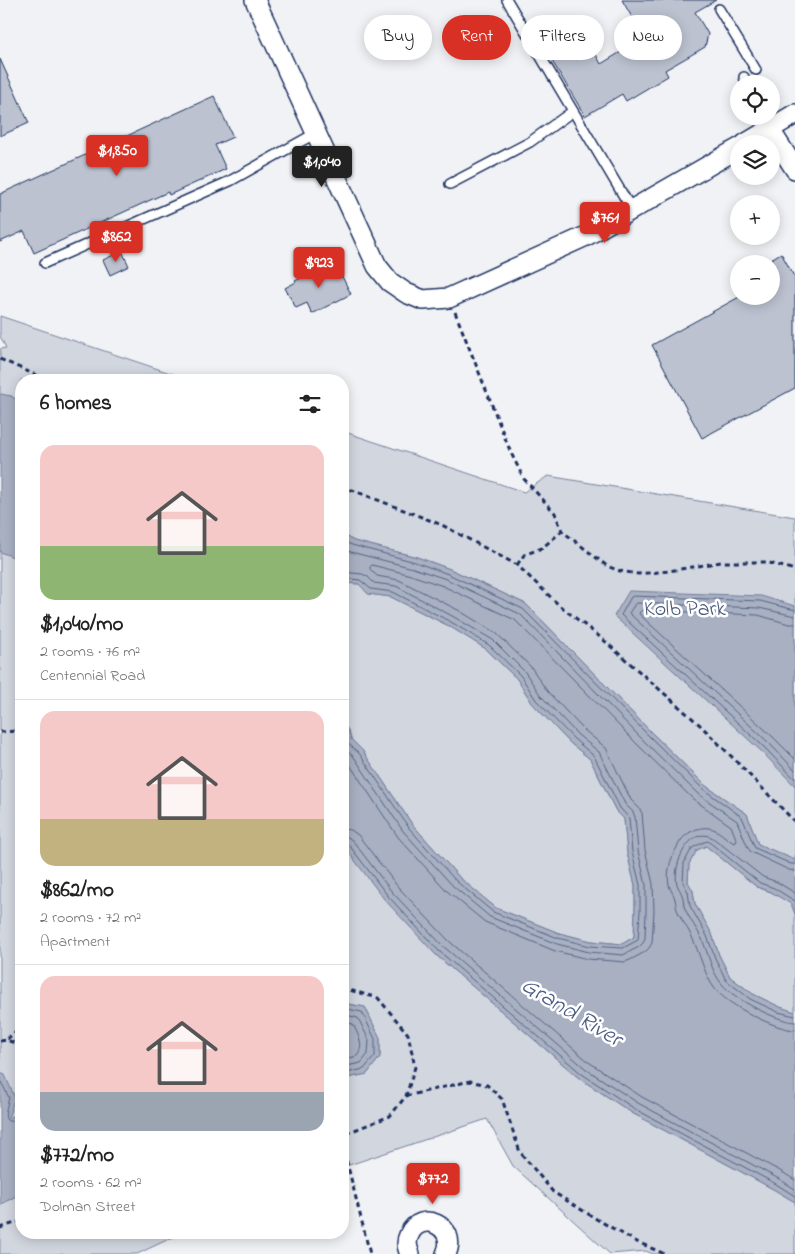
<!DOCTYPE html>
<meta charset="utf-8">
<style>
body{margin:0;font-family:"Indie Flower",sans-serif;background:#f6f6f6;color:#222;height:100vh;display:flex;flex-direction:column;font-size:19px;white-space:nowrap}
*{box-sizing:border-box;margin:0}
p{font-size:16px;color:#767676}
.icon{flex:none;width:28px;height:28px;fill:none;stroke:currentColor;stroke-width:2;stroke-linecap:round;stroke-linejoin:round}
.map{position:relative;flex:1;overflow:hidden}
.drawer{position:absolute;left:15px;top:374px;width:334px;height:865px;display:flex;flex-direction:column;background:#fff;border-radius:20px;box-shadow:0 2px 12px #0003}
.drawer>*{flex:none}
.hud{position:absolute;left:364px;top:15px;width:356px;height:45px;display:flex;gap:10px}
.controls{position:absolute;left:730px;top:75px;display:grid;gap:10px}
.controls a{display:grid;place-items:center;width:50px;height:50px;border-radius:50%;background:#fff;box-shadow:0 2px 12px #0003;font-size:25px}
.price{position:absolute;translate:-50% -42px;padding:0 11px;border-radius:5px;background:#d93025;color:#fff;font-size:16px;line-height:32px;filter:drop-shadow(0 1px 2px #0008)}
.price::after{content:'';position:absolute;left:50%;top:30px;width:15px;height:11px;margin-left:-8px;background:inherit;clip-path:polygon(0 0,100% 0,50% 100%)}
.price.active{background:#222;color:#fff}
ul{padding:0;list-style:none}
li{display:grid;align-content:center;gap:10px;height:265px;padding:0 25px}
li+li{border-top:1px solid #e0e0e0}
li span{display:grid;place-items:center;height:155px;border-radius:15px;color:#555}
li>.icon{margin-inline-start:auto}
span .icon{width:90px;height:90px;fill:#fffc;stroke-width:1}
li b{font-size:21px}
h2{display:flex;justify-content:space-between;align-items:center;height:60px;padding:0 25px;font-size:21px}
.pill{padding:0 18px;border-radius:22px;background:#fff;box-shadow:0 2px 12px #0003;font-size:18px;line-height:45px}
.pill.active{background:#d93025;color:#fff}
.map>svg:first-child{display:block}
.green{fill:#d2d6df;stroke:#76829e}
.water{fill:#a8b0c2;stroke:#707c9a}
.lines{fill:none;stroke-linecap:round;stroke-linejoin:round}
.shore{stroke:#536386;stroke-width:1}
.building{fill:#bcc2d0;stroke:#1b2f5e}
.service-casing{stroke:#1b2f5e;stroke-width:12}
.minor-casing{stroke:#1b2f5e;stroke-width:22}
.path{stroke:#1b2f5e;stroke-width:3;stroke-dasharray:5 4;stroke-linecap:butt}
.service{stroke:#fff;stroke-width:9}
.minor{stroke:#fff;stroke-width:19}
.labels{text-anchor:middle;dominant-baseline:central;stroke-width:5;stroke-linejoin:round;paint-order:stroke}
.park-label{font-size:22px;fill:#49597e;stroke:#fff}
.water-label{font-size:24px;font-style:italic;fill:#4c5c81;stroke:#fff}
</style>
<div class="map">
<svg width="795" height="1254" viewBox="0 0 795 1254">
<rect width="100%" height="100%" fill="#f1f2f5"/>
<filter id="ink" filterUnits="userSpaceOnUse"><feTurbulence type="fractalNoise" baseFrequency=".02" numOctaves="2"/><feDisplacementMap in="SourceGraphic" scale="10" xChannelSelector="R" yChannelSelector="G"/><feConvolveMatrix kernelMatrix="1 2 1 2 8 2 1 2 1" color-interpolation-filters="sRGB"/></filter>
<g filter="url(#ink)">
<path class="green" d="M 0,316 L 191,380 L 21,380 L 21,403 L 11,396 L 0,395 L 0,349 L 6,348 L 0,336 Z
M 342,431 L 524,492 L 548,476 L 795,517 L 795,860 L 758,844 L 747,814 L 706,786 L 652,733 L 526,604 L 450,569 L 417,557 L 354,541 L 343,535 Z
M 0,550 L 21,560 L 21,1113 L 8,1118 L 5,1076 L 0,1073 Z
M 342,583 L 360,584 L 369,594 L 391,597 L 449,626 L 486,649 L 517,679 L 532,703 L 570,743 L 590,759 L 616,811 L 624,819 L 627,853 L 635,885 L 635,910 L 634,937 L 622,944 L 591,941 L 559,933 L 496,908 L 460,878 L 412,824 L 362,750 L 351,739 L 349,732 L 343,722 Z
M 342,842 L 436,955 L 579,1078 L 632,1113 L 773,1189 L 795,1202 L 795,1254 L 653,1254 L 646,1251 L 610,1254 L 513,1166 L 487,1119 L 343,1167 L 343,1079 L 367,1074 L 380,1057 L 380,1038 L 365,1007 L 343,1003 Z
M 706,846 L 757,887 L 771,892 L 792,904 L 795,914 L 795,1012 L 780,1007 L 753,994 L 730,977 L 719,955 L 712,934 L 695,904 L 693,891 L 688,882 L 689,864 L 697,850 Z
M 21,1193 L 21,1232 L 182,1233 L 137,1254 L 0,1254 L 0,1205 Z"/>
<path class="water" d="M 1,394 L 11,396 L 21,403 L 21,560 L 0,552 L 0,395 Z
M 343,535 L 354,541 L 417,557 L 450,569 L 526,604 L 652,733 L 706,786 L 747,814 L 758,844 L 795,860 L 795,914 L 791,904 L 771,892 L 757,887 L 706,846 L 697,850 L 689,864 L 688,882 L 693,891 L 695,904 L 712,934 L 719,955 L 730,977 L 753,994 L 780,1007 L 795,1012 L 795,1202 L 773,1189 L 632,1113 L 579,1078 L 436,955 L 384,899 L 343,845 L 343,722 L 349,732 L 351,739 L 362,750 L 412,824 L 460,878 L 496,908 L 559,933 L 591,941 L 622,944 L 634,937 L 635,910 L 635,885 L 627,853 L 624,819 L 616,811 L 590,759 L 570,743 L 532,703 L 517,679 L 486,649 L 449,626 L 391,597 L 368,594 L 359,584 L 343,583 Z
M 629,591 L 761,596 L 795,606 L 795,786 L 761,751 L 614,616 Z
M 342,1003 L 365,1007 L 380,1038 L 380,1057 L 367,1074 L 343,1079 Z
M 0,1073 L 5,1075 L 15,1098 L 8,1118 L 21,1113 L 21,1193 L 0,1205 Z"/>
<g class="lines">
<path class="shore" d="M 342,541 L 352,545 L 415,562 L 448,574 L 523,609 L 649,736 L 703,789 L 742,817 L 755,848 L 791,864 L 795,864
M 342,548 L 351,552 L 413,568 L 446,579 L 520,614 L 644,741 L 698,794 L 737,821 L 748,848 L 751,852 L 789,870 L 795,871
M 342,572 L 362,574 L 367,576 L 374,583 L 396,586 L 454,617 L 493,640 L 525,672 L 541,696 L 578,735 L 599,752 L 625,804 L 633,812 L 635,817 L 638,851 L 646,885 L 646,911 L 645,938 L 643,943 L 639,947 L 623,955 L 589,952 L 557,944 L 490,917 L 453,886 L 403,831 L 354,757 L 342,747
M 342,578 L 360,580 L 371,589 L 393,592 L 451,622 L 489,645 L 521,676 L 536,700 L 574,739 L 594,756 L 620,808 L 629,818 L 632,852 L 640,885 L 640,911 L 638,940 L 623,948 L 590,946 L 558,938 L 493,912 L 456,881 L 409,828 L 359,753 L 346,742 L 342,731
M 795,610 L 760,601 L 633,596 L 631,597 L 621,615 L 764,747 L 795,779
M 795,616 L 759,608 L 637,603 L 635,604 L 629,613 L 768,742 L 795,770
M 795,624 L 789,624 L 758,615 L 642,610 L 639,613 L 640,615 L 773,737 L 795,759
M 342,757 L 348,762 L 398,837 L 447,891 L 485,922 L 555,951 L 588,959 L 625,962 L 630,960 L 645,952 L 649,948 L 652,943 L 654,911 L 653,884 L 645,850 L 642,813 L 639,808 L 631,800 L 606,748 L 583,729 L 547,691 L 531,667 L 496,633 L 458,610 L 399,580 L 377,576 L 370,569 L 370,567 L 372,565 L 411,575 L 443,586 L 515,620 L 639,746 L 693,799 L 731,826 L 737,841 L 735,843 C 726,840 719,829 709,828 C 699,826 685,833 680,842 C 672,855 666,869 669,885 C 670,890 674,894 675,899 C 676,904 676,909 679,914 C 684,924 691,933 695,944 C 701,958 705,976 715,989 C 728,1005 774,1029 795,1030
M 342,829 L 351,830 L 358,835 L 398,887 L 449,941 L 590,1063 L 642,1097 L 782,1172 L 795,1180
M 342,837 L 348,837 L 353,841 L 392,892 L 443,946 L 586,1069 L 638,1103 L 779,1179 L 795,1189
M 342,843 L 349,845 L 388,896 L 439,951 L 582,1074 L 635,1109 L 776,1184 L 795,1196
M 795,893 L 777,882 L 763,877 L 713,838 C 690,824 672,865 677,884 C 678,888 681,891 682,895 C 684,899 683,905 685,909 C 690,920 697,929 702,939 C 708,953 712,973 722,984 C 734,999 776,1021 795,1022
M 795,901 L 774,888 L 760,883 L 708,841 L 704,842 L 692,848 L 684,863 L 683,882 L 688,892 L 690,906 L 707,936 L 715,958 L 726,980 L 750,999 L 778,1012 L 795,1016
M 342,1008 L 362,1012 L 375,1039 L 375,1056 L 364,1069 L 342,1074
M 342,1014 L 358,1018 L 369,1040 L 368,1054 L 361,1063 L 342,1067
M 342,1022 L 353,1024 C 358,1035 365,1046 357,1056 L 342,1060
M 0,1079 L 9,1098 C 5,1113 0,1128 21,1118"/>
</g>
<path class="building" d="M 622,0 L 716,0 L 695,12 L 708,34 L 705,47 L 665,70 L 668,76 L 626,101 L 622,94 L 585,116 L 552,61 L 588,40 L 601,64 L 644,38 Z
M 0,59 L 29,123 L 0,136 Z
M 214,96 L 233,137 L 215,145 L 226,169 L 169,195 L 168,192 L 34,253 L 24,231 L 0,242 L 0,194 Z
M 122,251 L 129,266 L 110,275 L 103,260 Z
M 781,253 L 795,278 L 795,388 L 702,438 L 652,345 L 741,296 L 771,296 L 771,259 Z
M 334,261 L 351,294 L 312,314 L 307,303 L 296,308 L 285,288 L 296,282 L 295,281 Z"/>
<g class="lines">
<defs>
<path id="service" d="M 507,0 L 632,210
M 719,9 L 756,70
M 744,77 L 747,84
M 450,184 L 530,142 L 573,111
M 45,263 L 230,181 L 316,133"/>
<path id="minor" d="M 255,0 L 377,266 L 390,282 L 406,293 L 423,300 L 449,298 L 586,236 L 739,148
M 770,130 L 795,169
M 745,144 L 795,114
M 410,1254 C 407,1248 406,1241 409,1235 C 420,1209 459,1226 446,1254"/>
</defs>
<use href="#service" class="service-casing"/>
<use href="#minor" class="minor-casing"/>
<path class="path" d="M 455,312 L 511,453 L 524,479 L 555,513 L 562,531 L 607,566 L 620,571 L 638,574 L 669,571 L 721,562 L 766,562 L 795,570
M 0,359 L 47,380
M 342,486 L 442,525 L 517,565 L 560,606 L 600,637 L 700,725 L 735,760 L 795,822
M 517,565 L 524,555 L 542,548 L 562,531
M 0,732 L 21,731
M 342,988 L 378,998 L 408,1034 L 415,1067 L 406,1096 L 390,1116 L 342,1135
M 7,1039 L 21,1027
M 0,1041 L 6,1040 L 21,1045
M 406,1096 L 470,1081 L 487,1085 L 502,1099 L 520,1152 L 553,1192 L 598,1220 L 637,1242 L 665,1254
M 342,1143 L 370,1254
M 0,1228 L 21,1221"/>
<use href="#service" class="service"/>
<use href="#minor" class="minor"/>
</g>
</g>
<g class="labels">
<g class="park-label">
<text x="685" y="610">Kolb Park</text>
</g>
<g class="water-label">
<text transform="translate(571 1013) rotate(31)">Grand River</text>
</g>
</g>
</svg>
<div class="controls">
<a><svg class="icon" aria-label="locate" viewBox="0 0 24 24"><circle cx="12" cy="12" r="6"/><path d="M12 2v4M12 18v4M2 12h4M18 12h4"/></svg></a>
<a><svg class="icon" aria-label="layers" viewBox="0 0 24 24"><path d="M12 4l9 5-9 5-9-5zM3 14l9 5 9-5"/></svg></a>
<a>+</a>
<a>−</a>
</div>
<b class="price" style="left:117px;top:177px">$1,850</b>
<b class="price active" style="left:322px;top:188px">$1,040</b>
<b class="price" style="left:605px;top:244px">$761</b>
<b class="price" style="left:116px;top:263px">$862</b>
<b class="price" style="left:319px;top:289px">$923</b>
<b class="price" style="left:433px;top:1205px">$772</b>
<div class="hud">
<a class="pill">Buy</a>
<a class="pill active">Rent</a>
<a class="pill">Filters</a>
<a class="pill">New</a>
</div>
<section class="drawer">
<h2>6 homes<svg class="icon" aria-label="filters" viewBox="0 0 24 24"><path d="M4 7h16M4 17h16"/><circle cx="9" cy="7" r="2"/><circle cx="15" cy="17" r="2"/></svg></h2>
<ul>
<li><span style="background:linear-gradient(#f6c9c9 65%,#8fb573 0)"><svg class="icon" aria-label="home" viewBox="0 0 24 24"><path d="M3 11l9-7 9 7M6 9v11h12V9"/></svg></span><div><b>$1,040/mo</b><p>2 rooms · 76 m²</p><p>Centennial Road</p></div></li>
<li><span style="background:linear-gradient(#f6c9c9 70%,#c2b280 0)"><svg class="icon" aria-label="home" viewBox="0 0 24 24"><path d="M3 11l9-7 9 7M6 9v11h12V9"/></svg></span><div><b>$862/mo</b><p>2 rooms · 72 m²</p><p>Apartment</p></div></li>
<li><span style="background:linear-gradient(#f6c9c9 75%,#9aa5b1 0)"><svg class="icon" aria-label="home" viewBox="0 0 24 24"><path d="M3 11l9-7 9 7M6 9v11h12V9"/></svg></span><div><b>$772/mo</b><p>2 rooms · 62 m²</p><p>Dolman Street</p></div></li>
</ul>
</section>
</div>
